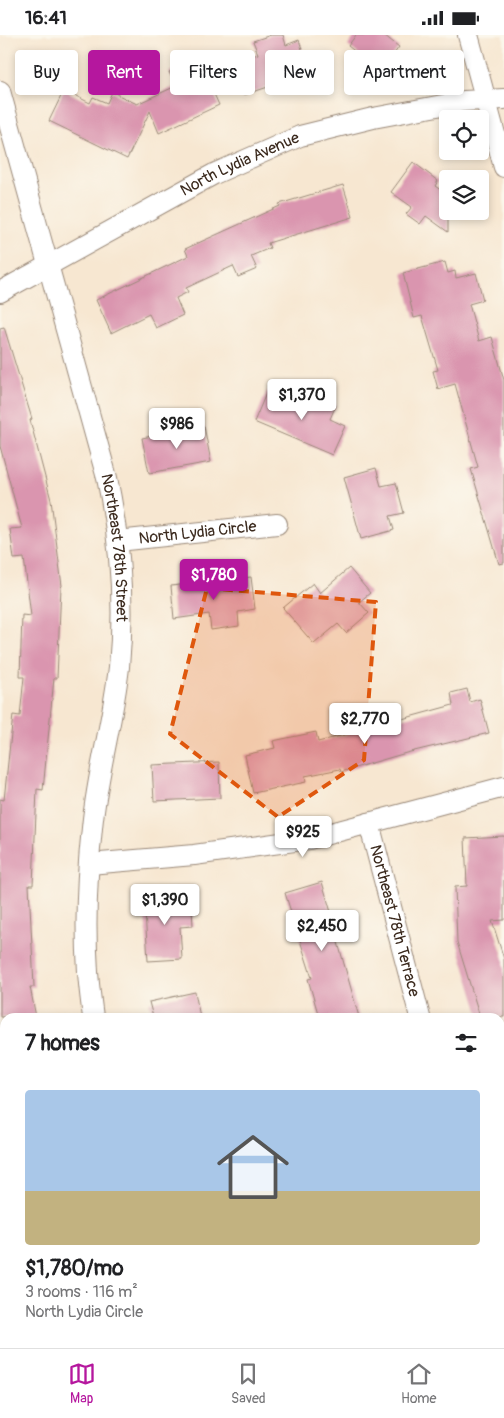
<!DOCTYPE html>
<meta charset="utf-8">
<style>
body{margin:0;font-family:Pangolin,sans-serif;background:#f2f2f2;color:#202124;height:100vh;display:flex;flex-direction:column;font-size:19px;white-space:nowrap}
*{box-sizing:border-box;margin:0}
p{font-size:16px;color:#757577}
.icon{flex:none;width:28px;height:28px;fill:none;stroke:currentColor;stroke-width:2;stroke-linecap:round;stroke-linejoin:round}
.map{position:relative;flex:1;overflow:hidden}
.side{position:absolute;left:0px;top:978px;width:505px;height:336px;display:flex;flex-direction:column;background:#fff;border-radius:15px 15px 0 0;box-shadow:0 2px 8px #0003}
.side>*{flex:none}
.banner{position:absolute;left:15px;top:15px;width:475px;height:45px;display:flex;gap:10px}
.controls{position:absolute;left:439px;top:75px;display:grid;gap:10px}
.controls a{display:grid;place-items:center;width:50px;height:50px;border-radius:5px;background:#fff;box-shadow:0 2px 8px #0003;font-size:25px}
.price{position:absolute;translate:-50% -42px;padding:0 11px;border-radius:5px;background:#fff;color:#222;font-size:16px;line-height:32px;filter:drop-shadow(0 1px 2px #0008)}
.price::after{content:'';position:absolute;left:50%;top:30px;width:15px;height:11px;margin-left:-8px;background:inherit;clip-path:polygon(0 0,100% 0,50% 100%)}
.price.selected{background:#b5179e;color:#fff}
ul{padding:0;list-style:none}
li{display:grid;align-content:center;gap:10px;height:265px;padding:0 25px}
li span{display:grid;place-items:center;height:155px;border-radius:5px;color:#555}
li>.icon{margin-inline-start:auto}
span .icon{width:90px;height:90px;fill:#fffc;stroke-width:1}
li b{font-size:21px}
h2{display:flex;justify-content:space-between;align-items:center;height:60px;padding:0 25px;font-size:21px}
.tag{padding:0 18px;border-radius:5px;background:#fff;box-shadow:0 2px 8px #0003;font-size:18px;line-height:45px}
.tag.selected{background:#b5179e;color:#fff}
.status{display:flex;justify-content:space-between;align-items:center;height:35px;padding:0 25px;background:#fff;direction:ltr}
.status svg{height:14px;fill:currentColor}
.menu{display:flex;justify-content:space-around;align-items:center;height:70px;border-top:1px solid #e0e0e0;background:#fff;font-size:14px;color:#757577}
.menu a{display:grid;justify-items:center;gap:2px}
.menu .selected{color:#b5179e}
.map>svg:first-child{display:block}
.building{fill:#da95af}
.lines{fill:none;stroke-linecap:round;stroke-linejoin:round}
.minor-casing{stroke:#998878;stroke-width:22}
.minor{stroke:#fff;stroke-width:20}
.marked{fill:#df570d;fill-opacity:0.2;stroke:#df570d;stroke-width:4;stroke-dasharray:10 6;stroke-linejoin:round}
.labels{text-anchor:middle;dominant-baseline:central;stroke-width:4;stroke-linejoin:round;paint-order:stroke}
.street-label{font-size:16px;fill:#3b2a1e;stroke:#fbf7ec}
</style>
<div class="status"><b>16:41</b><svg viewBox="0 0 49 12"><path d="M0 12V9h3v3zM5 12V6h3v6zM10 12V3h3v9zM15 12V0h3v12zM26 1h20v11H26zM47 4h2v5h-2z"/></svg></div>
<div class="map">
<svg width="504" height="1313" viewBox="0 0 504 1313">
<rect width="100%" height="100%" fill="#fbf7ec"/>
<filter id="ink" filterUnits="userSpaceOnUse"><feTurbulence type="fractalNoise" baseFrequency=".02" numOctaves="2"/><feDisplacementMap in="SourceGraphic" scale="10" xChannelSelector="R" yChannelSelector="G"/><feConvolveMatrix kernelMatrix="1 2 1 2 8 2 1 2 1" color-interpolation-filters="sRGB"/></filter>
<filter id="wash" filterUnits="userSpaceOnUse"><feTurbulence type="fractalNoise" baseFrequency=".0096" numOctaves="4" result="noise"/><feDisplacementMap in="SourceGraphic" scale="20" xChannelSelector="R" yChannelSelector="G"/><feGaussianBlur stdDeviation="1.12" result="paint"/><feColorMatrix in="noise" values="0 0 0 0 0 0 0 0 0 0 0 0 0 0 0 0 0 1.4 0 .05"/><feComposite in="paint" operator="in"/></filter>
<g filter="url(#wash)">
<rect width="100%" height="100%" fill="#f7e7d1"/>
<g id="blocks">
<path class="building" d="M 271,0 L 283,0 L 286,10 L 299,5 L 310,38 L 244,60 L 234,27 L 258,19 L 253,6 Z
M 356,0 L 384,0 L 399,12 L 381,37 L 348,11 Z
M 192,27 L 199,41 L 205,39 L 219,70 L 159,98 L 150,76 L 127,124 L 49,86 L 64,55 L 90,68 L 93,62 L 107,68 L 112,57 L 137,69 L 176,51 L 169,37 Z
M 413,127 L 438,146 L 435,151 L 448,160 L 448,197 L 426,181 L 420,189 L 406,179 L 412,172 L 391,157 Z
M 343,150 L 353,182 L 268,208 L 270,213 L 251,221 L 257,234 L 238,242 L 233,231 L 186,253 L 188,257 L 176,263 L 183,280 L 156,293 L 149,279 L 111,298 L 96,265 L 188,221 L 185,214 L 280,171 L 279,169 Z
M 445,227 L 448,238 L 455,236 L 456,243 L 476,238 L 483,265 L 469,269 L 479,306 L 492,302 L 504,345 L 504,528 L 499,529 L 471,434 L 478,432 L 455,349 L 438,354 L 433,336 L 438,335 L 422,281 L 414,283 L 403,238 Z
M 4,292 L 32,384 L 30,385 L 51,465 L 62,551 L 61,552 L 57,643 L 54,643 L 43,755 L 37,754 L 33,850 L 29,850 L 34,952 L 30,952 L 36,982 L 0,982 L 0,764 L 4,765 L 13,680 L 20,681 L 24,642 L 20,642 L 22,580 L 31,581 L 24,523 L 14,524 L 10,494 L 22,493 L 0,411 L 0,293 Z
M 267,356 L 303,372 L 309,358 L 336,370 L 330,384 L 345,391 L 332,420 L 254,387 Z
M 204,391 L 211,427 L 149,438 L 142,403 Z
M 376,433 L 381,451 L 396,448 L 404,478 L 390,481 L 394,495 L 361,504 L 344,442 Z
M 349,533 L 370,558 L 359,567 L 369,578 L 346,598 L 338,589 L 314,609 L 283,573 L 313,548 L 320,558 Z
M 251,542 L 255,574 L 238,577 L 239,591 L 211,595 L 209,579 L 174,584 L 171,551 Z
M 467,654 L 470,667 L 480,664 L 489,698 L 406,718 L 341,737 L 340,734 L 305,741 L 306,747 L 253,758 L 245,720 L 275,713 L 273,706 L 316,697 L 318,707 L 453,670 L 451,658 Z
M 219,727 L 220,763 L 154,766 L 152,730 Z
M 504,801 L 504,885 L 492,886 L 504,924 L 504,982 L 480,982 L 457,907 L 455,852 L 467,851 L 465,803 Z
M 322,847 L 339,904 L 337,904 L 359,982 L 319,982 L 308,944 L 312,943 L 285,858 Z
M 178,858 L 179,873 L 192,873 L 193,891 L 180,892 L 182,924 L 148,926 L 144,860 Z
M 195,957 L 200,982 L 153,982 L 149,967 Z"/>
</g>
</g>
<g filter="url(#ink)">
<use href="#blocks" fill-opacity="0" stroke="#998878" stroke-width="1"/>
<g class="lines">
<defs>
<g id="minor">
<path d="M 468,0 L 504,132"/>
<path id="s1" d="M 0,56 L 107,443 C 120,505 125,569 119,632 C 113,686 97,739 92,793 C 87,839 85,891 88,937 C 89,952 91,967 93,982"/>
<path id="s2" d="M 0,257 L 214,139 L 300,101 L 373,83 L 464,66 L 504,64"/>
<path id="s3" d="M 118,506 L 277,489"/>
<path id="s4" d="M 369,788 L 420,982"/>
<path d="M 89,829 L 194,820 L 309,804 L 504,752"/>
<path d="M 179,1309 L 180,1313"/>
</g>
</defs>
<use href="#minor" class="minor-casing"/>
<use href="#minor" class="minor"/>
</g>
</g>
<path class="marked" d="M 207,553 L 376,567 L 364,725 L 278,782 L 170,699 Z"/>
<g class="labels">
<g class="street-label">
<text stroke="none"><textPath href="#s2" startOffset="272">North Lydia Avenue</textPath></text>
<text stroke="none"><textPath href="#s3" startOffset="80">North Lydia Circle</textPath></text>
<text stroke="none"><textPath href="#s1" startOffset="472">Northeast 78th Street</textPath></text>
<text stroke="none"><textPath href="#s4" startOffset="101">Northeast 78th Terrace</textPath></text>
</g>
</g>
</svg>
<div class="controls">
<a><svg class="icon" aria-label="locate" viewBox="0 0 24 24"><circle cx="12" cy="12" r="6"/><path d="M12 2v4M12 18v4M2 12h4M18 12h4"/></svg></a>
<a><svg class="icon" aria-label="layers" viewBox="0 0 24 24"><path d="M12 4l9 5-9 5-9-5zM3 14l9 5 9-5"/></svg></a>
</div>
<b class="price" style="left:302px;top:386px">$1,370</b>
<b class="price" style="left:177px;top:415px">$986</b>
<b class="price selected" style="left:214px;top:566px">$1,780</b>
<b class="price" style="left:365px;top:710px">$2,770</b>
<b class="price" style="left:303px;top:823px">$925</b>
<b class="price" style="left:165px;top:891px">$1,390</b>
<b class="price" style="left:322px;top:917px">$2,450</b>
<div class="banner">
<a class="tag">Buy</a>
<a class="tag selected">Rent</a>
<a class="tag">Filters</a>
<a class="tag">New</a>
<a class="tag">Apartment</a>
</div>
<section class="side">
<h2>7 homes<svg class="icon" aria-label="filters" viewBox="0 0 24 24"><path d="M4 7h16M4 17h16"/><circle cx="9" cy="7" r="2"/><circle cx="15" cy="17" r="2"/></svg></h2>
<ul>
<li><span style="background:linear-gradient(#a9c7e8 65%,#c2b280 0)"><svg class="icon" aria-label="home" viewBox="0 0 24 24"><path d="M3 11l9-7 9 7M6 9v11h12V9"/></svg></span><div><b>$1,780/mo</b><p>3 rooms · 116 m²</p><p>North Lydia Circle</p></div></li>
</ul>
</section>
</div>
<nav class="menu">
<a class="selected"><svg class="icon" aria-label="map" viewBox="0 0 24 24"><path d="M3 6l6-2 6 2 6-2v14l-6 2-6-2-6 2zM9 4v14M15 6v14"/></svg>Map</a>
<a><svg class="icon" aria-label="saved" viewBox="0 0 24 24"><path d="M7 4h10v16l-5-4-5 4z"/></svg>Saved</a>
<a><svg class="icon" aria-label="home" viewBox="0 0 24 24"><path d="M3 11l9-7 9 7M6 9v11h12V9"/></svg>Home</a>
</nav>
